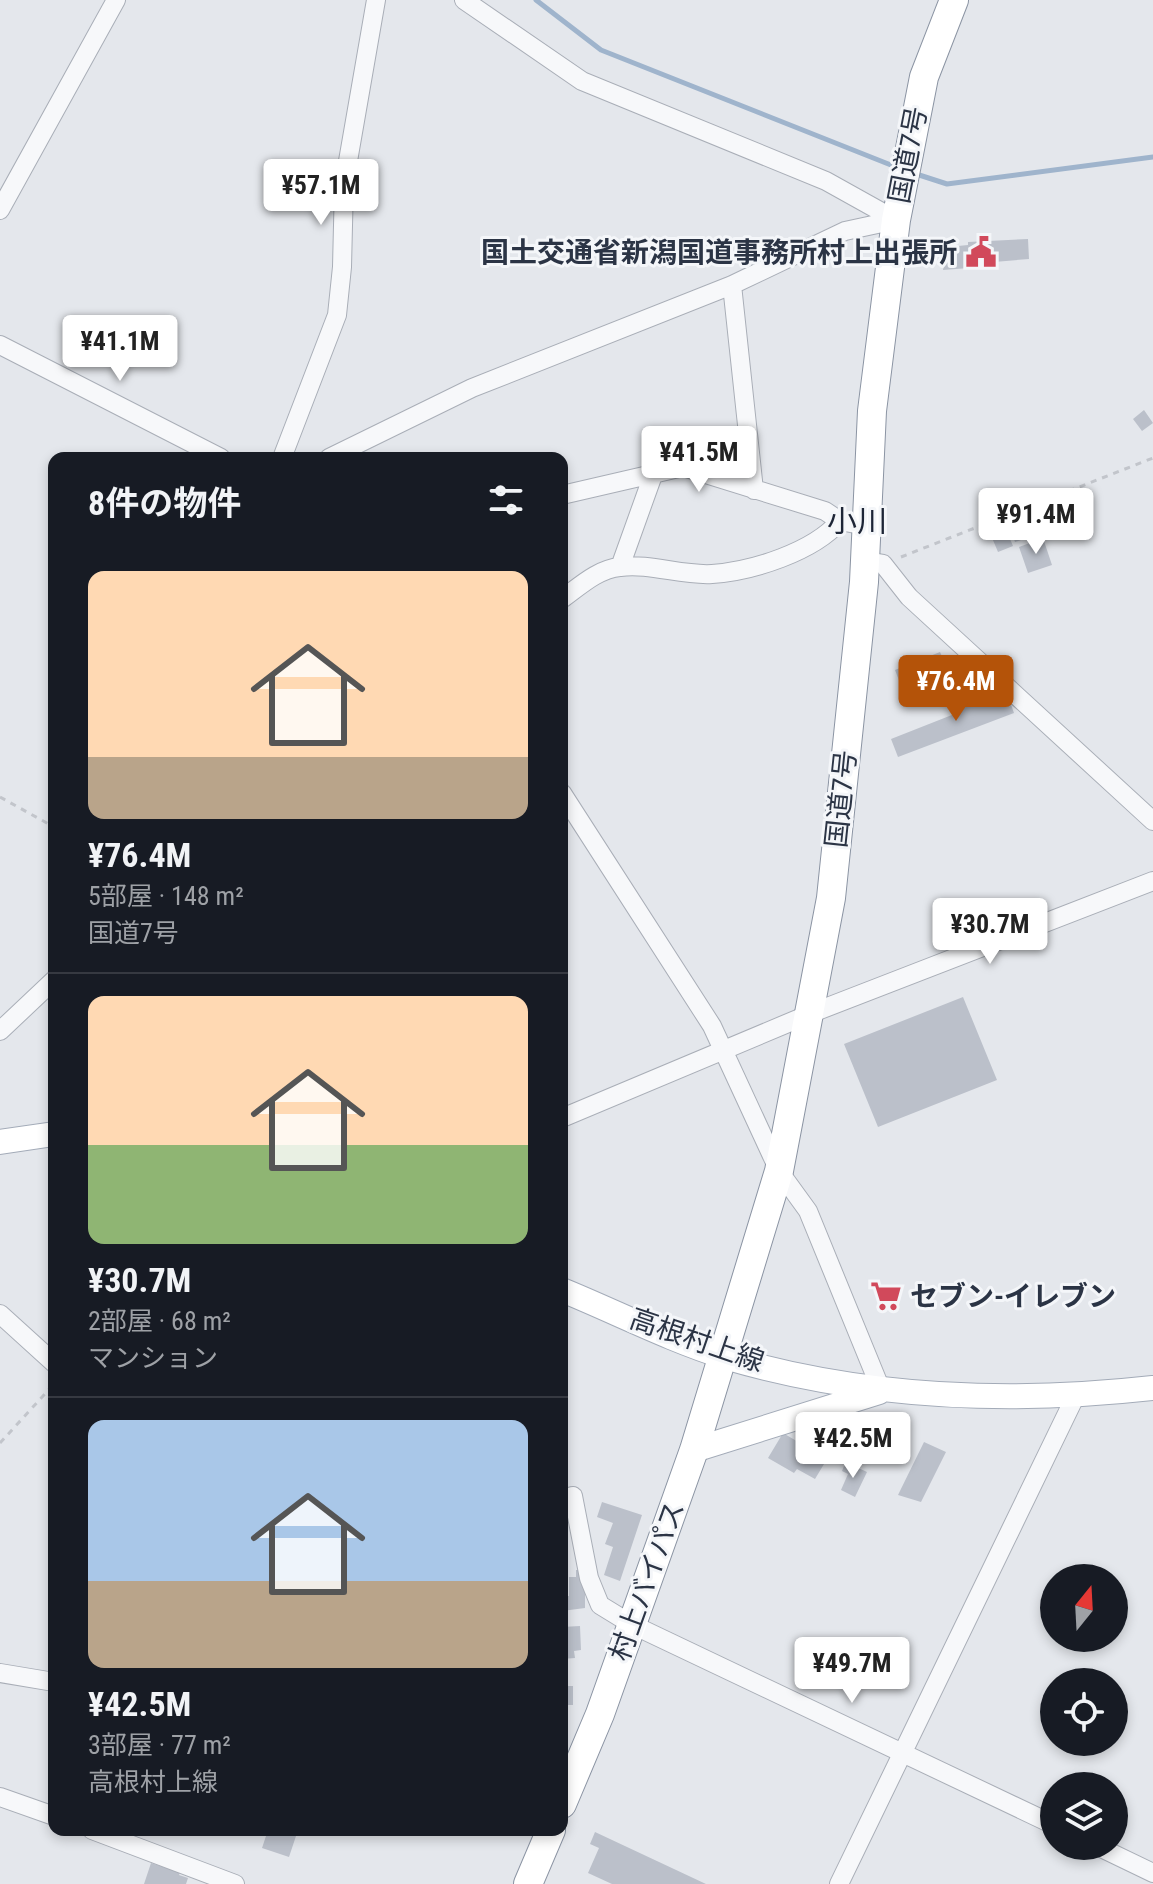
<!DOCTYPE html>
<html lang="ja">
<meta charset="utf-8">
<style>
body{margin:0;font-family:"Roboto Condensed","Noto Sans JP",sans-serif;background:#242831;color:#f1f3f6;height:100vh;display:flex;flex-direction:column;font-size:30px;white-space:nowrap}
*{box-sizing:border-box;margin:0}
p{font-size:26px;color:#9ea1a6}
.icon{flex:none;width:44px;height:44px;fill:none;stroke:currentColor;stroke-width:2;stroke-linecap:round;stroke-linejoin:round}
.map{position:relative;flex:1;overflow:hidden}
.drawer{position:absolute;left:48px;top:452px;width:520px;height:1384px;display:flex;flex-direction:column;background:#171b24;border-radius:16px;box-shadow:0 4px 12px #0003}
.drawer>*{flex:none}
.needle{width:52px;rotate:18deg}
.tools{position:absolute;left:1040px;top:1564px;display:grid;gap:16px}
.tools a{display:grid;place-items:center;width:88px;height:88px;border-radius:50%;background:#171b24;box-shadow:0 4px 12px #0003;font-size:40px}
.price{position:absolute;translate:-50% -68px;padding:0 18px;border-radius:8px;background:#fff;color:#222;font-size:26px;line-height:52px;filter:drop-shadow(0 2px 4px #0008)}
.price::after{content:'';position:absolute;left:50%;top:48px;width:24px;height:18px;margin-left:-12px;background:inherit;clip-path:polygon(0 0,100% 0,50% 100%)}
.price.on{background:#b45309;color:#fff}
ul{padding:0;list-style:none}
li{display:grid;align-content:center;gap:16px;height:424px;padding:0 40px}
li+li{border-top:2px solid #363941}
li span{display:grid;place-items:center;height:248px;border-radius:16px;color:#555}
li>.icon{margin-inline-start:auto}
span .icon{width:144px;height:144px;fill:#fffc;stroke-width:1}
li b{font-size:34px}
h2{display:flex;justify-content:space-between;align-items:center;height:96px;padding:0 40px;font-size:34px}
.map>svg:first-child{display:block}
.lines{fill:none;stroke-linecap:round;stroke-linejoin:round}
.stream{stroke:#9fb4cc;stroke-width:5}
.building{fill:#bbc0ca}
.minor-casing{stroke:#a9aeb7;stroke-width:20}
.major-casing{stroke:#a3abb8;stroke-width:26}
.highway-casing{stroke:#8b94a3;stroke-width:30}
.path{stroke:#c2c5cb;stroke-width:3;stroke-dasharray:6 6;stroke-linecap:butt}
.minor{stroke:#f7f8fa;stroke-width:18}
.major{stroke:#fff;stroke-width:24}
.highway{stroke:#fff;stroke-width:28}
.labels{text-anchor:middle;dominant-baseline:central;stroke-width:6;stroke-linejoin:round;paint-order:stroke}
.street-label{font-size:28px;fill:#2b3445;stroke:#f4f6f9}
.poi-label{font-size:28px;font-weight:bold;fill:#2b3445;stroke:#f4f6f9;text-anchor:end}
.neighbourhood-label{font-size:30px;fill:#1d2536;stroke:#f4f6f9}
</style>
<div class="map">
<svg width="1153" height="1884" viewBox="0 0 1153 1884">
<rect width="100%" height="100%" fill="#e4e7ec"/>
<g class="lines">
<path class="stream" d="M 536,0 L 601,50 L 896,167
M 913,173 L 947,184 L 1153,157"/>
</g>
<path class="building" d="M 1028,239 L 1029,259 L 994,262 L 995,266 L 943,270 L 948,247 L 968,245 L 968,242 Z
M 1144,410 L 1153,423 L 1142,431 L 1133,419 Z
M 1021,521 L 1027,538 L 1015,542 L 1009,525 Z
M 1005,527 L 1013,546 L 998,552 L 990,533 Z
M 1043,538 L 1052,565 L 1028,573 L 1019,547 Z
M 940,652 L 946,665 L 900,683 L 895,670 Z
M 1005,688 L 1014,713 L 898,757 L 891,739 L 962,711 L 960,706 Z
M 963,997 L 997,1080 L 878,1127 L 844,1044 Z
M 783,1433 L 827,1459 L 815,1479 L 797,1469 L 794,1473 L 768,1458 Z
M 924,1442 L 946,1452 L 921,1502 L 898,1495 Z
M 852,1465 L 867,1472 L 855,1497 L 841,1490 L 848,1474 L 842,1471 L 844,1466 L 850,1469 Z
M 602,1502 L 642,1515 L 620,1581 L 604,1575 L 613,1547 L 605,1544 L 613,1523 L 597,1517 Z
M 576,1570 L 585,1570 L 585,1608 L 562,1611 L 562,1596 L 569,1596 L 569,1577 L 576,1577 Z
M 580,1626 L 581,1650 L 574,1651 L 575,1658 L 562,1659 L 562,1627 Z
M 562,1686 L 573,1686 L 573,1705 L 562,1705 Z
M 268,1830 L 298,1830 L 289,1857 L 262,1848 Z
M 595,1832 L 706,1884 L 612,1884 L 588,1873 L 599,1848 L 590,1844 Z
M 151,1863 L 169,1869 L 171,1864 L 182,1867 L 179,1875 L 188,1878 L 186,1884 L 144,1884 Z"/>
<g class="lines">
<defs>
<path id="minor" d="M 464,0 L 582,81 L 826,181 L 896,220
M 0,210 L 116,0
M 732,285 L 754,490
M 0,345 L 221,458
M 282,458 L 337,315 L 342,267 L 344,184 L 376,0
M 329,458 L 472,388 L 732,285 L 845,231 L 896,220
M 562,495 L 683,467 L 825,511 L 840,521
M 864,561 L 883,564 L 909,597 L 1153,821
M 620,567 L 653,475
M 562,599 C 580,586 598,569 620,567 C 650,563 682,576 712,574 C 753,571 813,552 840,521 L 866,526
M 562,793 L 712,1026 L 779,1171 L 808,1211 L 882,1392
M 0,1031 L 54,980
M 562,1118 L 812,1013 L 1153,881
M 0,1314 L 54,1363
M 562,1499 L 573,1496 L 589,1578 L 600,1605 L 631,1624 L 1054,1825
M 0,1673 L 54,1682
M 0,1797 L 54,1816
M 92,1830 L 235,1884
M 1097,1846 L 1153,1873
M 839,1884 L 1075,1397"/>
<path id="major" d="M 0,1142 L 54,1134
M 562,1290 C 616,1312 670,1340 725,1357 C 864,1398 1010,1404 1153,1388
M 694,1450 L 879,1392"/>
<path id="highway" d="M 562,1804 L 600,1714 L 694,1450 L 779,1171 L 831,898 L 864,582 L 872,411 L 896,220 L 924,77 L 954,0
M 528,1884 L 551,1830"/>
</defs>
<use href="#minor" class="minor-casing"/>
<use href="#major" class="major-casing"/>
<use href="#highway" class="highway-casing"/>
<path class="path" d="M 901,557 L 1153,458
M 0,797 L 54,827
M 0,1443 L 54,1384"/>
<use href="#minor" class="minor"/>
<use href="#major" class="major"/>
<use href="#highway" class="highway"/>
</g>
<defs>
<symbol id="civic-bare" viewBox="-9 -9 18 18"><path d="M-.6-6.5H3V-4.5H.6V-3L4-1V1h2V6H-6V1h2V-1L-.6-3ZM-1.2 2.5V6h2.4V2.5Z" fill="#d1495b" stroke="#f4f6f9" stroke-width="2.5" paint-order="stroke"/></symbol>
<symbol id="supermarket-bare" viewBox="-9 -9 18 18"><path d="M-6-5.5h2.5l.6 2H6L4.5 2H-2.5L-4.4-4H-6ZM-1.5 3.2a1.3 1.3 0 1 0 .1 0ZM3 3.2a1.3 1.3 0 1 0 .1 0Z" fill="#d1495b" stroke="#f4f6f9" stroke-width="2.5" paint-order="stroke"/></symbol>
</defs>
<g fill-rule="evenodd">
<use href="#civic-bare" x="959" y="230" width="44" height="44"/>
<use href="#supermarket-bare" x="864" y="1274" width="44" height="44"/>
</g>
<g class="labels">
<g class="street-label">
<text transform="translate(908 155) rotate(-79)">国道7号</text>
<text transform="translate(841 799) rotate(-84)">国道7号</text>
<text transform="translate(697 1340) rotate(19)">高根村上線</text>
<text transform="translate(647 1581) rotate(-70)">村上バイパス</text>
</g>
<g class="poi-label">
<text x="957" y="252">国土交通省新潟国道事務所村上出張所</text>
<text x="910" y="1296" text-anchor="start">セブン-イレブン</text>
</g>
<g class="neighbourhood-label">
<text x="857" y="521">小川</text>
</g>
</g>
</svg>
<div class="tools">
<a><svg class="needle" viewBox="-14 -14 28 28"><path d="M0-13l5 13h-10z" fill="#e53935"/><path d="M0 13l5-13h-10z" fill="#9ea1a6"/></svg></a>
<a><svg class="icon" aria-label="locate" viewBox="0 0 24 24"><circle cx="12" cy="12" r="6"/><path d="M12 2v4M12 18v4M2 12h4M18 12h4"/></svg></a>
<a><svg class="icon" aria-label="layers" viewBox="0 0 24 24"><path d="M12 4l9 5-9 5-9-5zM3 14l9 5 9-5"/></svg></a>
</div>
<b class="price" style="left:321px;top:227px">¥57.1M</b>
<b class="price" style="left:120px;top:383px">¥41.1M</b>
<b class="price" style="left:699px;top:494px">¥41.5M</b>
<b class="price" style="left:1036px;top:556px">¥91.4M</b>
<b class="price on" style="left:956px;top:723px">¥76.4M</b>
<b class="price" style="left:990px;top:966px">¥30.7M</b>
<b class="price" style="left:853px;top:1480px">¥42.5M</b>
<b class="price" style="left:852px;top:1705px">¥49.7M</b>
<section class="drawer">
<h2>8件の物件<svg class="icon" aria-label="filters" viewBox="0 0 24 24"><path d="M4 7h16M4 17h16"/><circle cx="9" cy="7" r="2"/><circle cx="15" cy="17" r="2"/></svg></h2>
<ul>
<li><span style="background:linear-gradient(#ffd9b3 75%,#b9a48a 0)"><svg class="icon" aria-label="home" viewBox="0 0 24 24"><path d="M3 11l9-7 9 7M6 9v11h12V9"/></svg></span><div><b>¥76.4M</b><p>5部屋 · 148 m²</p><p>国道7号</p></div></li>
<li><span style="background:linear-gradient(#ffd9b3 60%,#8fb573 0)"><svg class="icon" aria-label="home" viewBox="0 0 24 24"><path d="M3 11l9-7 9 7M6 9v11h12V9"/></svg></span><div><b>¥30.7M</b><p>2部屋 · 68 m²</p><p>マンション</p></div></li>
<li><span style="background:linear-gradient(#a9c7e8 65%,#b9a48a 0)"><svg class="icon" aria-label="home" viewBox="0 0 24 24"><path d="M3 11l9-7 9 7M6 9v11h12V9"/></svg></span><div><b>¥42.5M</b><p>3部屋 · 77 m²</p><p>高根村上線</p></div></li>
</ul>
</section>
</div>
